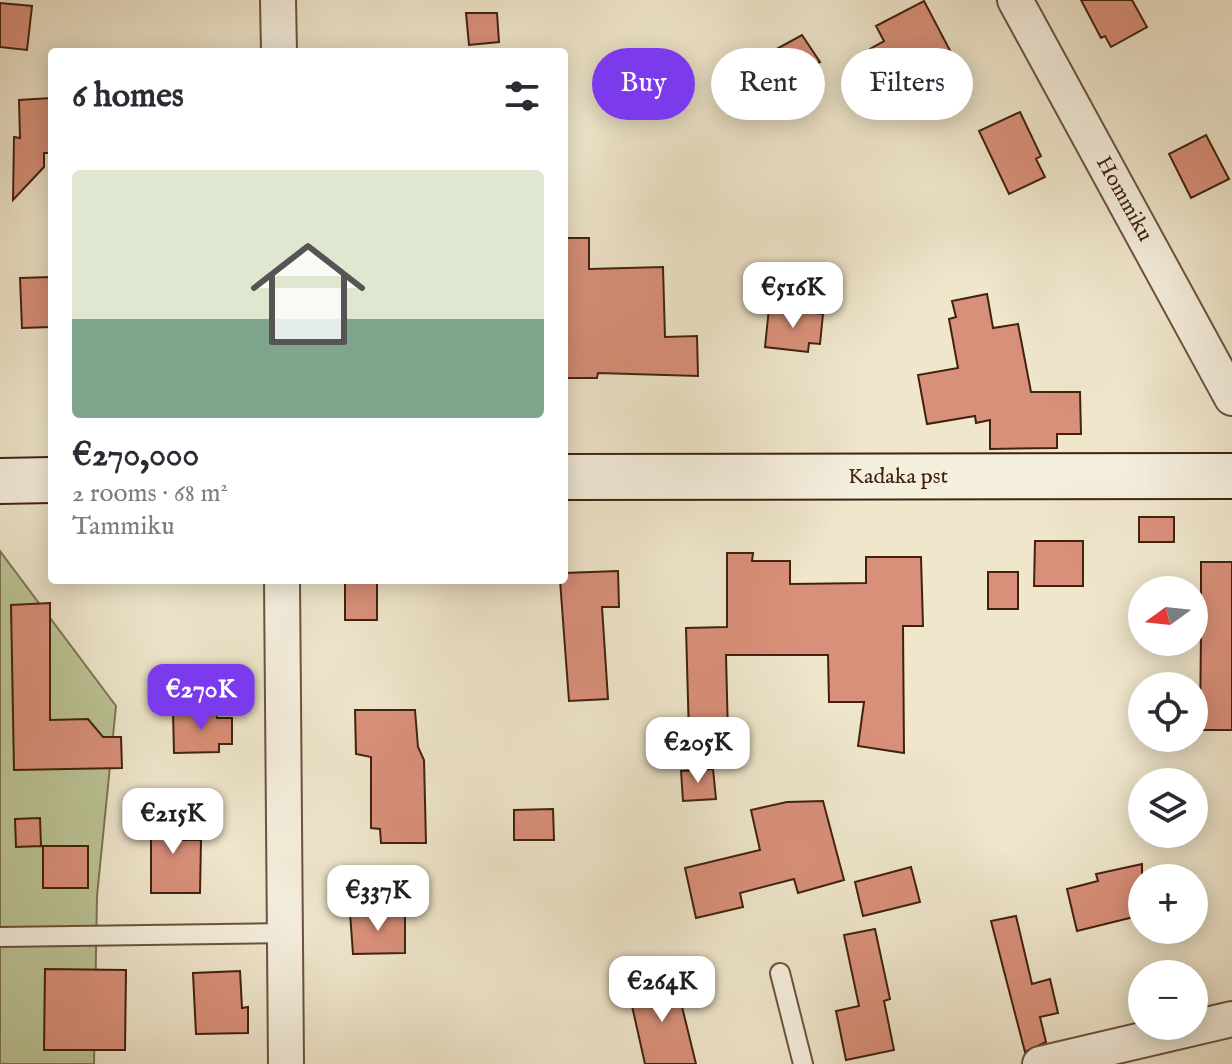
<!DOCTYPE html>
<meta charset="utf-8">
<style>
body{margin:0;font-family:"IM FELL English",serif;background:#f7f7f7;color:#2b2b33;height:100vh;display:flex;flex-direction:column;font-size:30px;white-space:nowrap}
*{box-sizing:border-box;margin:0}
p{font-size:26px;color:#7c7c81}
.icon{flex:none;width:44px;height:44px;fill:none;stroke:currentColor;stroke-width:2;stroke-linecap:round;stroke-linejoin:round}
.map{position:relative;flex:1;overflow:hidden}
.sheet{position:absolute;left:48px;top:48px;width:520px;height:536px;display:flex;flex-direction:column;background:#fff;border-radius:8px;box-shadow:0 4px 20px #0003}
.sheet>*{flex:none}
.guide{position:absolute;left:592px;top:48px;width:520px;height:72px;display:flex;gap:16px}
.needle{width:52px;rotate:255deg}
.tools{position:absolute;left:1128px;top:576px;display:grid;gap:16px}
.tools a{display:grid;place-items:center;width:80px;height:80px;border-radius:50%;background:#fff;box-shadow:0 4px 20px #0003;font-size:40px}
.price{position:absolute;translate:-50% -68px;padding:0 18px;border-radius:16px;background:#fff;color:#222;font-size:26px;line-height:52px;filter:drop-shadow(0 2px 4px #0008)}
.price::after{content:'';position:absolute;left:50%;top:48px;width:24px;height:18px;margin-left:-12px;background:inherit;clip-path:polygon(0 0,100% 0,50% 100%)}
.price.current{background:#7c3aed;color:#fff}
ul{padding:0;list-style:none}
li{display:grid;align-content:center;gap:16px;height:424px;padding:0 24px}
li+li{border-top:2px solid #e1e1e2}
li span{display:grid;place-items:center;height:248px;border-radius:8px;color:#555}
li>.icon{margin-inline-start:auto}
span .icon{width:144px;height:144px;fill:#fffc;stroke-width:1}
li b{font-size:34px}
h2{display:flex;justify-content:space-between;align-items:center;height:96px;padding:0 24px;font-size:34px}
.chip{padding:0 28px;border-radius:36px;background:#fff;box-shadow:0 4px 20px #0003;font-size:28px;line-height:72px}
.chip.current{background:#7c3aed;color:#fff}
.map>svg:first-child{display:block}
.green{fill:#bcc496;stroke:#7e7352;stroke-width:2}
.building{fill:#d9907a;stroke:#41220e;stroke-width:2}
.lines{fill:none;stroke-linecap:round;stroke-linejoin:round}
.service-casing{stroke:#6c533e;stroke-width:22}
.minor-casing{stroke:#6c533e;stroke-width:38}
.secondary-casing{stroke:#41220e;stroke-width:48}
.service{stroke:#f5efde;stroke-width:18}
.minor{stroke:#f5efde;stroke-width:34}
.secondary{stroke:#f5efde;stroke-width:44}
.labels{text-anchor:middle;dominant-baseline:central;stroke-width:8;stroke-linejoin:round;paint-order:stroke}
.street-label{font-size:22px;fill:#41220e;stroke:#f5efde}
</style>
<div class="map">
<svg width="1232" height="1064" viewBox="0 0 1232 1064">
<rect width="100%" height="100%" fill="#efe6cc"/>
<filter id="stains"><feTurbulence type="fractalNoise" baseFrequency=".0025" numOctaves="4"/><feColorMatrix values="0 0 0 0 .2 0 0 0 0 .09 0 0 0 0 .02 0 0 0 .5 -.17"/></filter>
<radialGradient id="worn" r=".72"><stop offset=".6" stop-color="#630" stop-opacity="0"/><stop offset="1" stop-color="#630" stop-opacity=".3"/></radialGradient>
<path class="green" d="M 0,551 L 116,706 L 97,896 L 94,1064 L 0,1064 Z"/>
<path class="building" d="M 1081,0 L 1132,0 L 1147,27 L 1111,47 L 1105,36 L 1101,38 Z
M 924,1 L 955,60 L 927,75 L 917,55 L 882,74 L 870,49 L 884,41 L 876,26 Z
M 0,3 L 32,6 L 27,50 L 0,47 Z
M 466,13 L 497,13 L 499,42 L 469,45 Z
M 802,35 L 820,62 L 775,82 L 762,57 Z
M 51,98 L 52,153 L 44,153 L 44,167 L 13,200 L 14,137 L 20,138 L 19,100 Z
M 1020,112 L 1041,156 L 1036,159 L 1045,177 L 1009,194 L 979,131 Z
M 1206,135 L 1229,179 L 1191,198 L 1169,154 Z
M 564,238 L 589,238 L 589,269 L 663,267 L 665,337 L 697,336 L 698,376 L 598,373 L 597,378 L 564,378 Z
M 51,277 L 51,327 L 22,328 L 20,278 Z
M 987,294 L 993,328 L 1018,324 L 1031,392 L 1080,392 L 1081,434 L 1057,434 L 1057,448 L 990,449 L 990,420 L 976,423 L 975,416 L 927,424 L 918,375 L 958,368 L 949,319 L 956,317 L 952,301 Z
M 769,308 L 823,314 L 820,344 L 809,343 L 808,352 L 765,347 Z
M 1139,517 L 1174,517 L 1174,542 L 1139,542 Z
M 1035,541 L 1083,541 L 1083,586 L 1034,586 Z
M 727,553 L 753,553 L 752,561 L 790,561 L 790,584 L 866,583 L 866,557 L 921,557 L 923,626 L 903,626 L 904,753 L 858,746 L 864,702 L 829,702 L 828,655 L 726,655 L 728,735 L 689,736 L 686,628 L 727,627 Z
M 1201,562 L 1232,562 L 1232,730 L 1200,730 L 1201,631 L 1194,631 L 1194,602 L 1201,602 Z
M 618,571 L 619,607 L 602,607 L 608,699 L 569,701 L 560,580 L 564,580 L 564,573 Z
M 988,572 L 1018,572 L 1018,609 L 988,609 Z
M 345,580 L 377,580 L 377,620 L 345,620 Z
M 50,603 L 50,720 L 88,719 L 103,737 L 121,737 L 122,768 L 14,770 L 11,605 Z
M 355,710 L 415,710 L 418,747 L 424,760 L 426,843 L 381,843 L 380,829 L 371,828 L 371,757 L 356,754 Z
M 217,711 L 217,718 L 232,718 L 232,744 L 219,744 L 219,752 L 174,753 L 173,712 Z
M 713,769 L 716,799 L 683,801 L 681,771 Z
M 823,801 L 844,880 L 798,893 L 794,879 L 740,893 L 743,907 L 696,918 L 685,868 L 760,850 L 751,810 L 787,802 Z
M 179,809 L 181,840 L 201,840 L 200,893 L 151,893 L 151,811 Z
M 553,809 L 554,840 L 514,840 L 514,810 Z
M 40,818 L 41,846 L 16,847 L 15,819 Z
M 43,846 L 88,846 L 88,888 L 43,888 Z
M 1142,864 L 1142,915 L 1077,931 L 1067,889 L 1098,881 L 1096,874 Z
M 911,867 L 920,902 L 863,916 L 855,882 Z
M 392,912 L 392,916 L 405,916 L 405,953 L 353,954 L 350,913 Z
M 1016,916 L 1032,984 L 1050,979 L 1058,1013 L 1040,1017 L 1046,1042 L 1025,1052 L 991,921 Z
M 875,929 L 890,999 L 884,1001 L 894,1050 L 846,1060 L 836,1011 L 859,1006 L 844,935 Z
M 45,969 L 126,970 L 125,1050 L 44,1050 Z
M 240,971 L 242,1008 L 248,1007 L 248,1033 L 196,1034 L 193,973 Z
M 675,978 L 696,1064 L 645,1064 L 628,988 Z"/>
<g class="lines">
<defs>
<path id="service" d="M 0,937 L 285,933
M 780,973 L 803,1064"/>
<path id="minor" d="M 278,0 L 279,52
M 1015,0 L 1232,398
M 282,580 L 286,1064
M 1040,1064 L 1232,1019"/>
<path id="secondary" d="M 564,477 L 1232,476
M 0,481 L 52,480"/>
</defs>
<use href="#service" class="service-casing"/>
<use href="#minor" class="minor-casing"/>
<use href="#secondary" class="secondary-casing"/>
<use href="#service" class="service"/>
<use href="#minor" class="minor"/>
<use href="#secondary" class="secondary"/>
</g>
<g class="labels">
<g class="street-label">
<text transform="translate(1124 199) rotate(61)">Hommiku</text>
<text x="898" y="477">Kadaka pst</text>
</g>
</g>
<rect width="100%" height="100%" filter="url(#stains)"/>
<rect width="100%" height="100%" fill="url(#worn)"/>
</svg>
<div class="tools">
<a><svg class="needle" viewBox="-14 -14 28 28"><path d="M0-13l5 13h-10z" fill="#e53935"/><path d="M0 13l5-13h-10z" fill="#7c7c81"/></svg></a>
<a><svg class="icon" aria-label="locate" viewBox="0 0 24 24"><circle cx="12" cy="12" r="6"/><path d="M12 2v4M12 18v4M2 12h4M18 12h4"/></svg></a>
<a><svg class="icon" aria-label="layers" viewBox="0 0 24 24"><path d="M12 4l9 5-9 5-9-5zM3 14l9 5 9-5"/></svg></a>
<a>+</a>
<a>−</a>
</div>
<b class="price" style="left:793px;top:330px">€516K</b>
<b class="price current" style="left:201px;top:732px">€270K</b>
<b class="price" style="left:698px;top:785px">€205K</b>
<b class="price" style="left:173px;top:856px">€215K</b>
<b class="price" style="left:378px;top:933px">€337K</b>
<b class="price" style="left:662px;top:1024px">€264K</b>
<div class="guide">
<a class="chip current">Buy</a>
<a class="chip">Rent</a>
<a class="chip">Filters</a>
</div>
<section class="sheet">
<h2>6 homes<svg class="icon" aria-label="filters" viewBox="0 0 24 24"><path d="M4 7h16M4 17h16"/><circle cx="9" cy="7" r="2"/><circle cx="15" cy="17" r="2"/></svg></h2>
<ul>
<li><span style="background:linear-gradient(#dfe7d0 60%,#7fa58c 0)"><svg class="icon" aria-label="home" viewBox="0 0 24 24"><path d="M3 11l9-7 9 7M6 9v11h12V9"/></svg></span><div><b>€270,000</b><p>2 rooms · 68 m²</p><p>Tammiku</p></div></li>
</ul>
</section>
</div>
